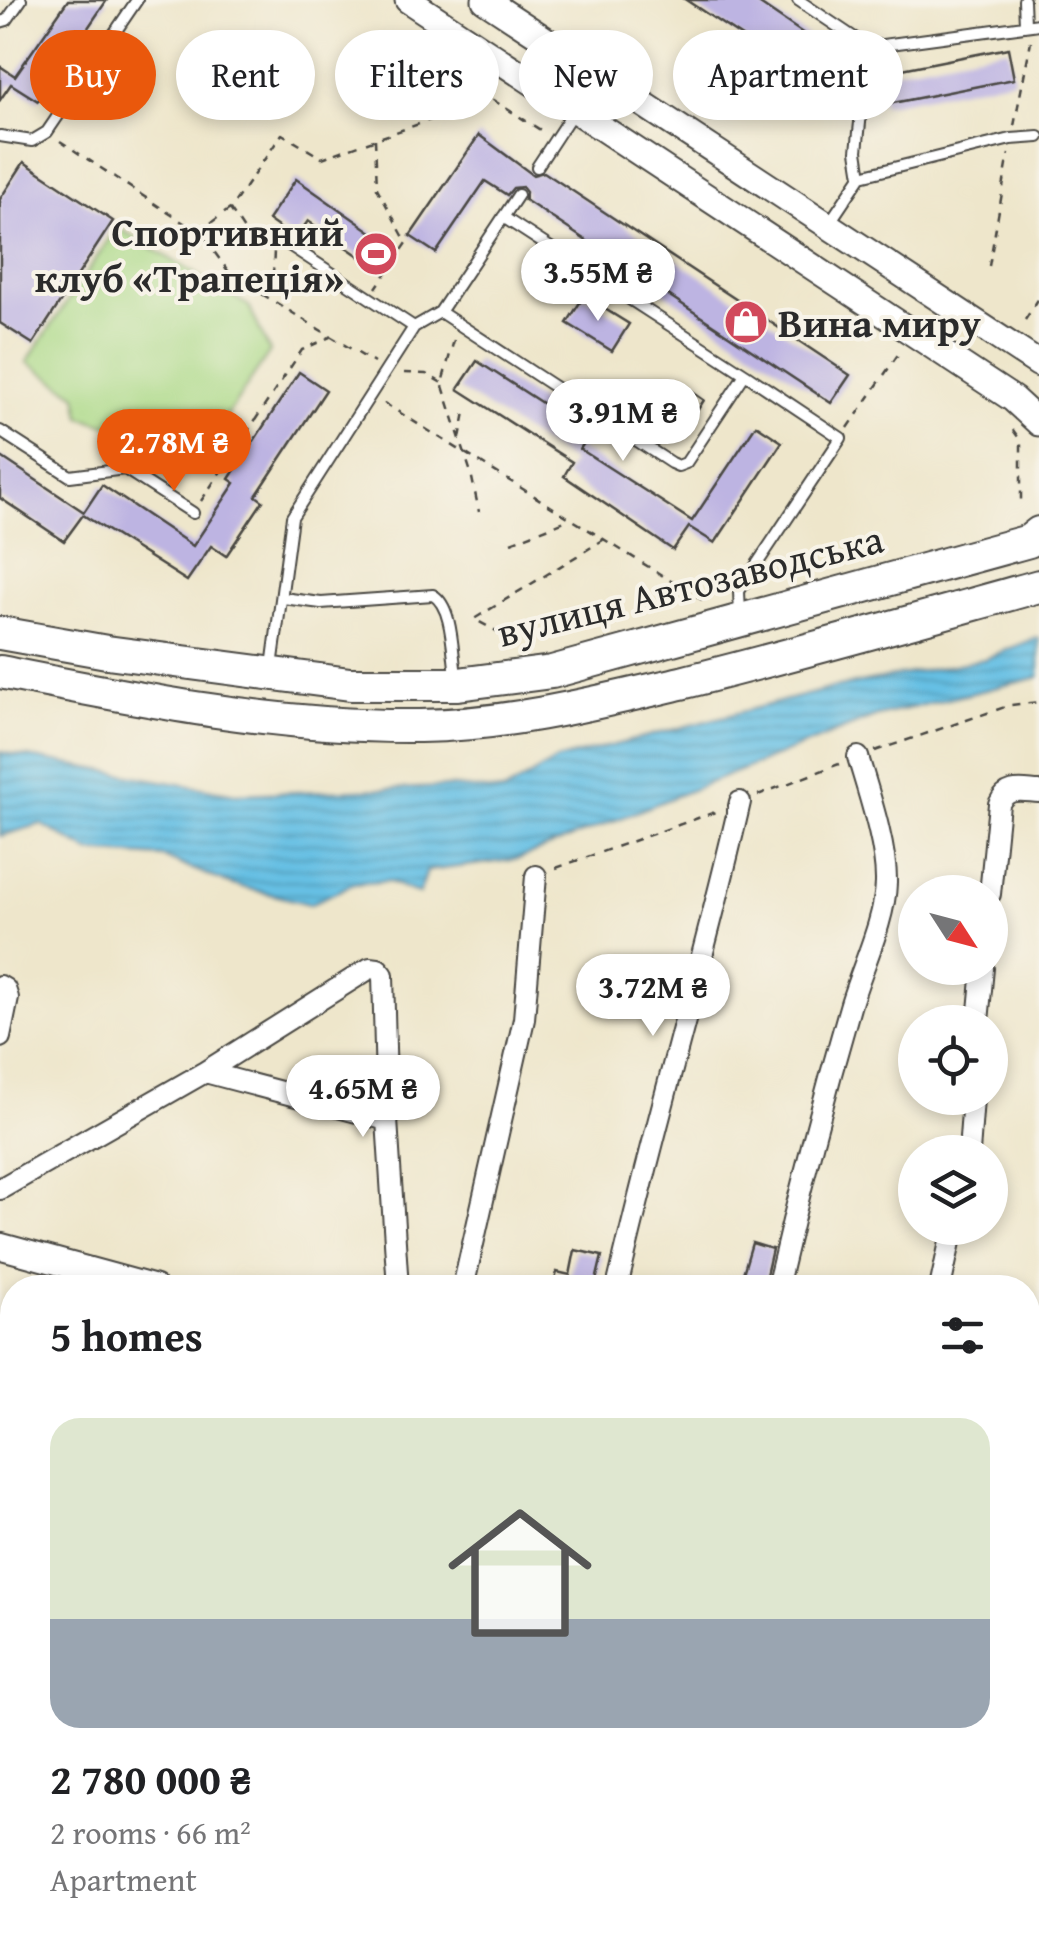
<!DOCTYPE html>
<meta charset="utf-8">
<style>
body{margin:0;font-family:"Gentium Book Plus",serif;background:#f6f6f6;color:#202124;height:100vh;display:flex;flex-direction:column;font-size:38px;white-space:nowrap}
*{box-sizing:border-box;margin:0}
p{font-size:32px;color:#757577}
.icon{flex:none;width:55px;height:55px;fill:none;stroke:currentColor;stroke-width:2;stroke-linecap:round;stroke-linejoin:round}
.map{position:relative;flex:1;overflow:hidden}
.sheet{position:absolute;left:0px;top:1275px;width:1040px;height:672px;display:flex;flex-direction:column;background:#fff;border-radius:40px 40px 0 0;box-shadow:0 5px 15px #0003}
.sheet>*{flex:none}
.guide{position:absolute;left:30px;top:30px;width:980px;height:90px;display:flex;gap:20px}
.needle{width:65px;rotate:126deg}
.buttons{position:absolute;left:898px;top:875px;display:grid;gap:20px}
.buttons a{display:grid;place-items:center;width:110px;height:110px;border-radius:50%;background:#fff;box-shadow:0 5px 15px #0003;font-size:50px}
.price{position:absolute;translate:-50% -85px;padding:0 22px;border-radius:35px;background:#fff;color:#222;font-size:32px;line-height:65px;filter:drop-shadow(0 2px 5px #0008)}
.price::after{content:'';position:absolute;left:50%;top:60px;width:30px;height:22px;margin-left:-15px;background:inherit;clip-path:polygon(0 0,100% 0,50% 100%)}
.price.selected{background:#ea580c;color:#fff}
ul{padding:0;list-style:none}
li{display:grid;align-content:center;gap:20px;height:530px;padding:0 50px}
li span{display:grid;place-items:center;height:310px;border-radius:30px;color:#555}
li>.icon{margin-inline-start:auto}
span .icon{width:180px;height:180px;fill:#fffc;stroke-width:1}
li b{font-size:42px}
h2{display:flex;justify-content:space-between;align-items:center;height:120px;padding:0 50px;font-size:42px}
.tag{padding:0 35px;border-radius:45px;background:#fff;box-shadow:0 5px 15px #0003;font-size:35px;line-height:90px}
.tag.selected{background:#ea580c;color:#fff}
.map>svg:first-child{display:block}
.green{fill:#aad986;stroke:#6a8258;stroke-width:2.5}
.water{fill:url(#water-rules);stroke:#487688;stroke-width:2.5}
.building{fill:#bdb4e2}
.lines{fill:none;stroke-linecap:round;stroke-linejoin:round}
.service-casing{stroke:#484743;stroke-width:14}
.minor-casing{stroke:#484743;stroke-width:24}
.tertiary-casing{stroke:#484743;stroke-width:29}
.primary-casing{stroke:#484743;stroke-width:36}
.path{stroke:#484743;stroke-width:2.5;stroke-dasharray:8 8;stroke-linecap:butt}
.service{stroke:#fff;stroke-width:10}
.minor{stroke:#fff;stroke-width:20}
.tertiary{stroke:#fff;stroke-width:25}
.primary{stroke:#fff;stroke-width:32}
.rail-casing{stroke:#2b2b2b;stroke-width:9}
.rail{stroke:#f7f3e8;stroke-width:5;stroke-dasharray:15;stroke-linecap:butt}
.path-bridge{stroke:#484743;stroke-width:2.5;stroke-dasharray:8 8;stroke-linecap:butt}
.labels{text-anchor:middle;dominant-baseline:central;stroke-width:8;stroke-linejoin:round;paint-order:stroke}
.poi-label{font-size:40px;font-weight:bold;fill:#2b2b2b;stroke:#f7f3e8;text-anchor:end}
.street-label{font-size:40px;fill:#2b2b2b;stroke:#f7f3e8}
</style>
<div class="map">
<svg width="1039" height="1947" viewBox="0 0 1039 1947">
<defs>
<pattern id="water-rules" width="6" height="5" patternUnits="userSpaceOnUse" patternTransform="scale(2.5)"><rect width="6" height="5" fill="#66c0e4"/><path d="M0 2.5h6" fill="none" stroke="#549cb9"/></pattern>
</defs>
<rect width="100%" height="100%" fill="#f7f3e8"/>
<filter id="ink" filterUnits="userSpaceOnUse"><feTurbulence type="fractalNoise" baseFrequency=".01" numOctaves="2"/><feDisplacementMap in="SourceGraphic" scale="20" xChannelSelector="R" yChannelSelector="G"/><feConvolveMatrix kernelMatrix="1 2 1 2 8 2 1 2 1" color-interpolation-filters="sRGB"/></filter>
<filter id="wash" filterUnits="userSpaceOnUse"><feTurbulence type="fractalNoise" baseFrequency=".0048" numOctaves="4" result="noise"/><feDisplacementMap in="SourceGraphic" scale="40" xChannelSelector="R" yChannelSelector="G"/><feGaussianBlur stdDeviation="2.25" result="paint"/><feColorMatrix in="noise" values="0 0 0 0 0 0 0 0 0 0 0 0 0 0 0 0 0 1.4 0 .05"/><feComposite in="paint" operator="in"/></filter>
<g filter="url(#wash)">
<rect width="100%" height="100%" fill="#eee6cb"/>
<path class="green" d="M 117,227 L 249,306 L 270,352 L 200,455 L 81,417 L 77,395 L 27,362 Z"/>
<path class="water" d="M 1036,638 L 1039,639 L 1039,677 L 877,716 L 518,859 L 427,871 L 419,894 L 388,881 L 353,884 L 310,904 L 230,884 L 163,857 L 90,852 L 41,824 L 0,836 L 0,752 L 235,794 L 452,787 L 504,792 L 557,760 L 829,689 L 985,659 Z"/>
<g id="blocks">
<path class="building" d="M 68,0 L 107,0 L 38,101 L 11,84 L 0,100 L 0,66 L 15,76 Z
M 686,0 L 754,0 L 857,70 L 837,100 Z
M 1008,48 L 1014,79 L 883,105 L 877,74 Z
M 479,135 L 533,175 L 544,172 L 850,375 L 831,403 L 525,200 L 526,192 L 522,187 L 513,188 L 507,195 L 485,181 L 436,253 L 410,236 Z
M 24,162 L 113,221 L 33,344 L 0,323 L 0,199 Z
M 296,179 L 396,249 L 381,271 L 308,221 L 295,239 L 268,220 Z
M 584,296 L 629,324 L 612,351 L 567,323 Z
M 477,361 L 590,434 L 580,449 L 692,521 L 756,425 L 782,442 L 715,543 L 689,527 L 673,550 L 564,476 L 572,462 L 458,389 Z
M 299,372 L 326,390 L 256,496 L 263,501 L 226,556 L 211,546 L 187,581 L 83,515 L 64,541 L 0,498 L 0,456 L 84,512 L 102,485 L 193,546 L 235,483 L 229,479 Z
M 685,387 L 704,400 L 697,411 L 678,398 Z
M 752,1243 L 772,1249 L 764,1284 L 742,1277 Z
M 575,1250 L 602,1256 L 596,1281 L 600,1282 L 599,1288 L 553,1288 L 557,1272 L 570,1275 Z"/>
</g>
</g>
<g filter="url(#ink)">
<use href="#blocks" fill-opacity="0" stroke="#484743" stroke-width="2.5"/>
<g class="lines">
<defs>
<path id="service" d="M 798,0 L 868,47 L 857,151 L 861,176 L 828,225
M 1024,0 L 1025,24
M 0,22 L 7,20 L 21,0
M 868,47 L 1039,24
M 0,136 L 32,141 L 47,132 L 137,0
M 537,167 L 575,109
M 861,176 L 1011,139 L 1039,137
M 503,217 L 745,374
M 289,245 L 414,327 L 440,312 L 671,463 L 678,466 L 686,463 L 745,374 L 841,438 L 739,591 L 740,616
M 440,312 L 518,195
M 0,431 L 70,476 L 125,469 L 193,513
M 283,598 L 321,603 L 433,595 C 454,607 452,657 457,681
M 272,667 L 292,517 L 414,327"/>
<path id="minor" d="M 990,894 L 999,804 C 1007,786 1022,791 1039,792
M 0,986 L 5,989 L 8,998 L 0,1037
M 978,1022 L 983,968
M 205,1072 L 387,1120
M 969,1152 L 973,1098
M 0,1189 L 205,1072 L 370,968 L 378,969 L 383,975 L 387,1120 L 398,1288
M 463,1288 L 524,1019 L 536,876
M 617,1288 C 654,1125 703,965 740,802
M 777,1288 C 799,1193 823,1100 850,1007 C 861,969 885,921 886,883 C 887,847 868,791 858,757
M 940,1288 L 953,1228
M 0,1474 L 12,1477
M 1028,1591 L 1039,1536"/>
<path id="tertiary" d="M 408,0 L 1013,399 L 1039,423
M 485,0 L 1039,364
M 0,1246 L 154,1288
M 1028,1513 L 1039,1516"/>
<path id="primary" d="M 0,633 L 107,652 L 350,684 L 458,684 L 552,672 L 1029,541 L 1039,533
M 0,672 C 137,699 279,728 420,726 C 508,725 595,703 681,683 C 801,653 920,619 1039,586"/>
</defs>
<use href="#service" class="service-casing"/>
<use href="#minor" class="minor-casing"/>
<use href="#tertiary" class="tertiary-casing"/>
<use href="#primary" class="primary-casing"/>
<path class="path" d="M 452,74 L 542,131
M 1014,126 L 1031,41
M 375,139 L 377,188 L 407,243 L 376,288
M 60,141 L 202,235 L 231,275 L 374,363
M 230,209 L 246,233 L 274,250 L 272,299
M 198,232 L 230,209 L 282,134 L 322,158 L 453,112 L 473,88
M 989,266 L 1009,154
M 1025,320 L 1039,298
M 454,340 L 442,383 L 471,473 L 479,512
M 404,373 L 426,374 L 442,383
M 384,403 L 702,600
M 848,428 L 899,353
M 1013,430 L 1021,441 L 1021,506
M 460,438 L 466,407
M 201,501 L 302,350 L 330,337
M 511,542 L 570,519
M 515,641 L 474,619 L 603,540
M 875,751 L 1011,705 L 1039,702
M 758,795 L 839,764
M 556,868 L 718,811"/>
<use href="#service" class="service"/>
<use href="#minor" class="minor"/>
<use href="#tertiary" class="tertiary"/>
<use href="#primary" class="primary"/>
<defs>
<path id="rail" d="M 0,1705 L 12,1708
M 0,1902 L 12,1905
M 152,1935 L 214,1947
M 729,1935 L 761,1947"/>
</defs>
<use href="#rail" class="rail-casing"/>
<use href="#rail" class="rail"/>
<path class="path-bridge" d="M 726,1947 L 729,1935"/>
</g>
</g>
<defs>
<symbol id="stadium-disc" viewBox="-11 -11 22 22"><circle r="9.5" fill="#d1495b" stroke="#f7f3e8"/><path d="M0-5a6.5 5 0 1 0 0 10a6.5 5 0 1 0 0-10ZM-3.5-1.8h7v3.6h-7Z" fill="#fff"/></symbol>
<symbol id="shop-disc" viewBox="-11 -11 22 22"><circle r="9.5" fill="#d1495b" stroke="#f7f3e8"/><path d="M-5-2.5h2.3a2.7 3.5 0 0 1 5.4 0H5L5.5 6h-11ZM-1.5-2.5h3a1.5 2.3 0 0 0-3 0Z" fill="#fff"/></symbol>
</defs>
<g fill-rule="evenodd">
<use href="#stadium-disc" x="351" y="229" width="50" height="50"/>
<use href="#shop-disc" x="721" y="297" width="50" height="50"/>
</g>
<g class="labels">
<g class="poi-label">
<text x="344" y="231">Спортивний<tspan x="344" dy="46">клуб «Трапеція»</tspan></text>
<text x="778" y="322" text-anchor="start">Вина миру</text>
</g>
<g class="street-label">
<text transform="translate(690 585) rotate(-14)">вулиця Автозаводська</text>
</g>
</g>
</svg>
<div class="buttons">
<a><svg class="needle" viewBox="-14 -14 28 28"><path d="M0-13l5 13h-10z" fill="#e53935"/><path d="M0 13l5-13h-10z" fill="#757577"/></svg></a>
<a><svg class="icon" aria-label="locate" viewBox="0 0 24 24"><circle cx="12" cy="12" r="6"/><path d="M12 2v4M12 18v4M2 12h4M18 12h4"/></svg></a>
<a><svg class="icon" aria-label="layers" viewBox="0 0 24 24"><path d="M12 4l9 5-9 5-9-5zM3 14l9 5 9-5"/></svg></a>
</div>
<b class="price" style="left:598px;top:324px">3.55M ₴</b>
<b class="price" style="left:623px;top:464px">3.91M ₴</b>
<b class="price selected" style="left:174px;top:494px">2.78M ₴</b>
<b class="price" style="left:653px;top:1039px">3.72M ₴</b>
<b class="price" style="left:363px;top:1140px">4.65M ₴</b>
<div class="guide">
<a class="tag selected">Buy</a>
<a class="tag">Rent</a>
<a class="tag">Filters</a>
<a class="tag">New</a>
<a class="tag">Apartment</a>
</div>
<section class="sheet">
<h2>5 homes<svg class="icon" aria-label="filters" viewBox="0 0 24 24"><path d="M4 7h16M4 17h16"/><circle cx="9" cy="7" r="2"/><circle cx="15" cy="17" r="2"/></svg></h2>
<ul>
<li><span style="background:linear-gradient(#dfe7d0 65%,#9aa5b1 0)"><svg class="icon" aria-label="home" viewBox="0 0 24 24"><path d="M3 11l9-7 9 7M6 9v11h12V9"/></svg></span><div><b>2 780 000 ₴</b><p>2 rooms · 66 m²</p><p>Apartment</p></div></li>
</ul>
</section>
</div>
